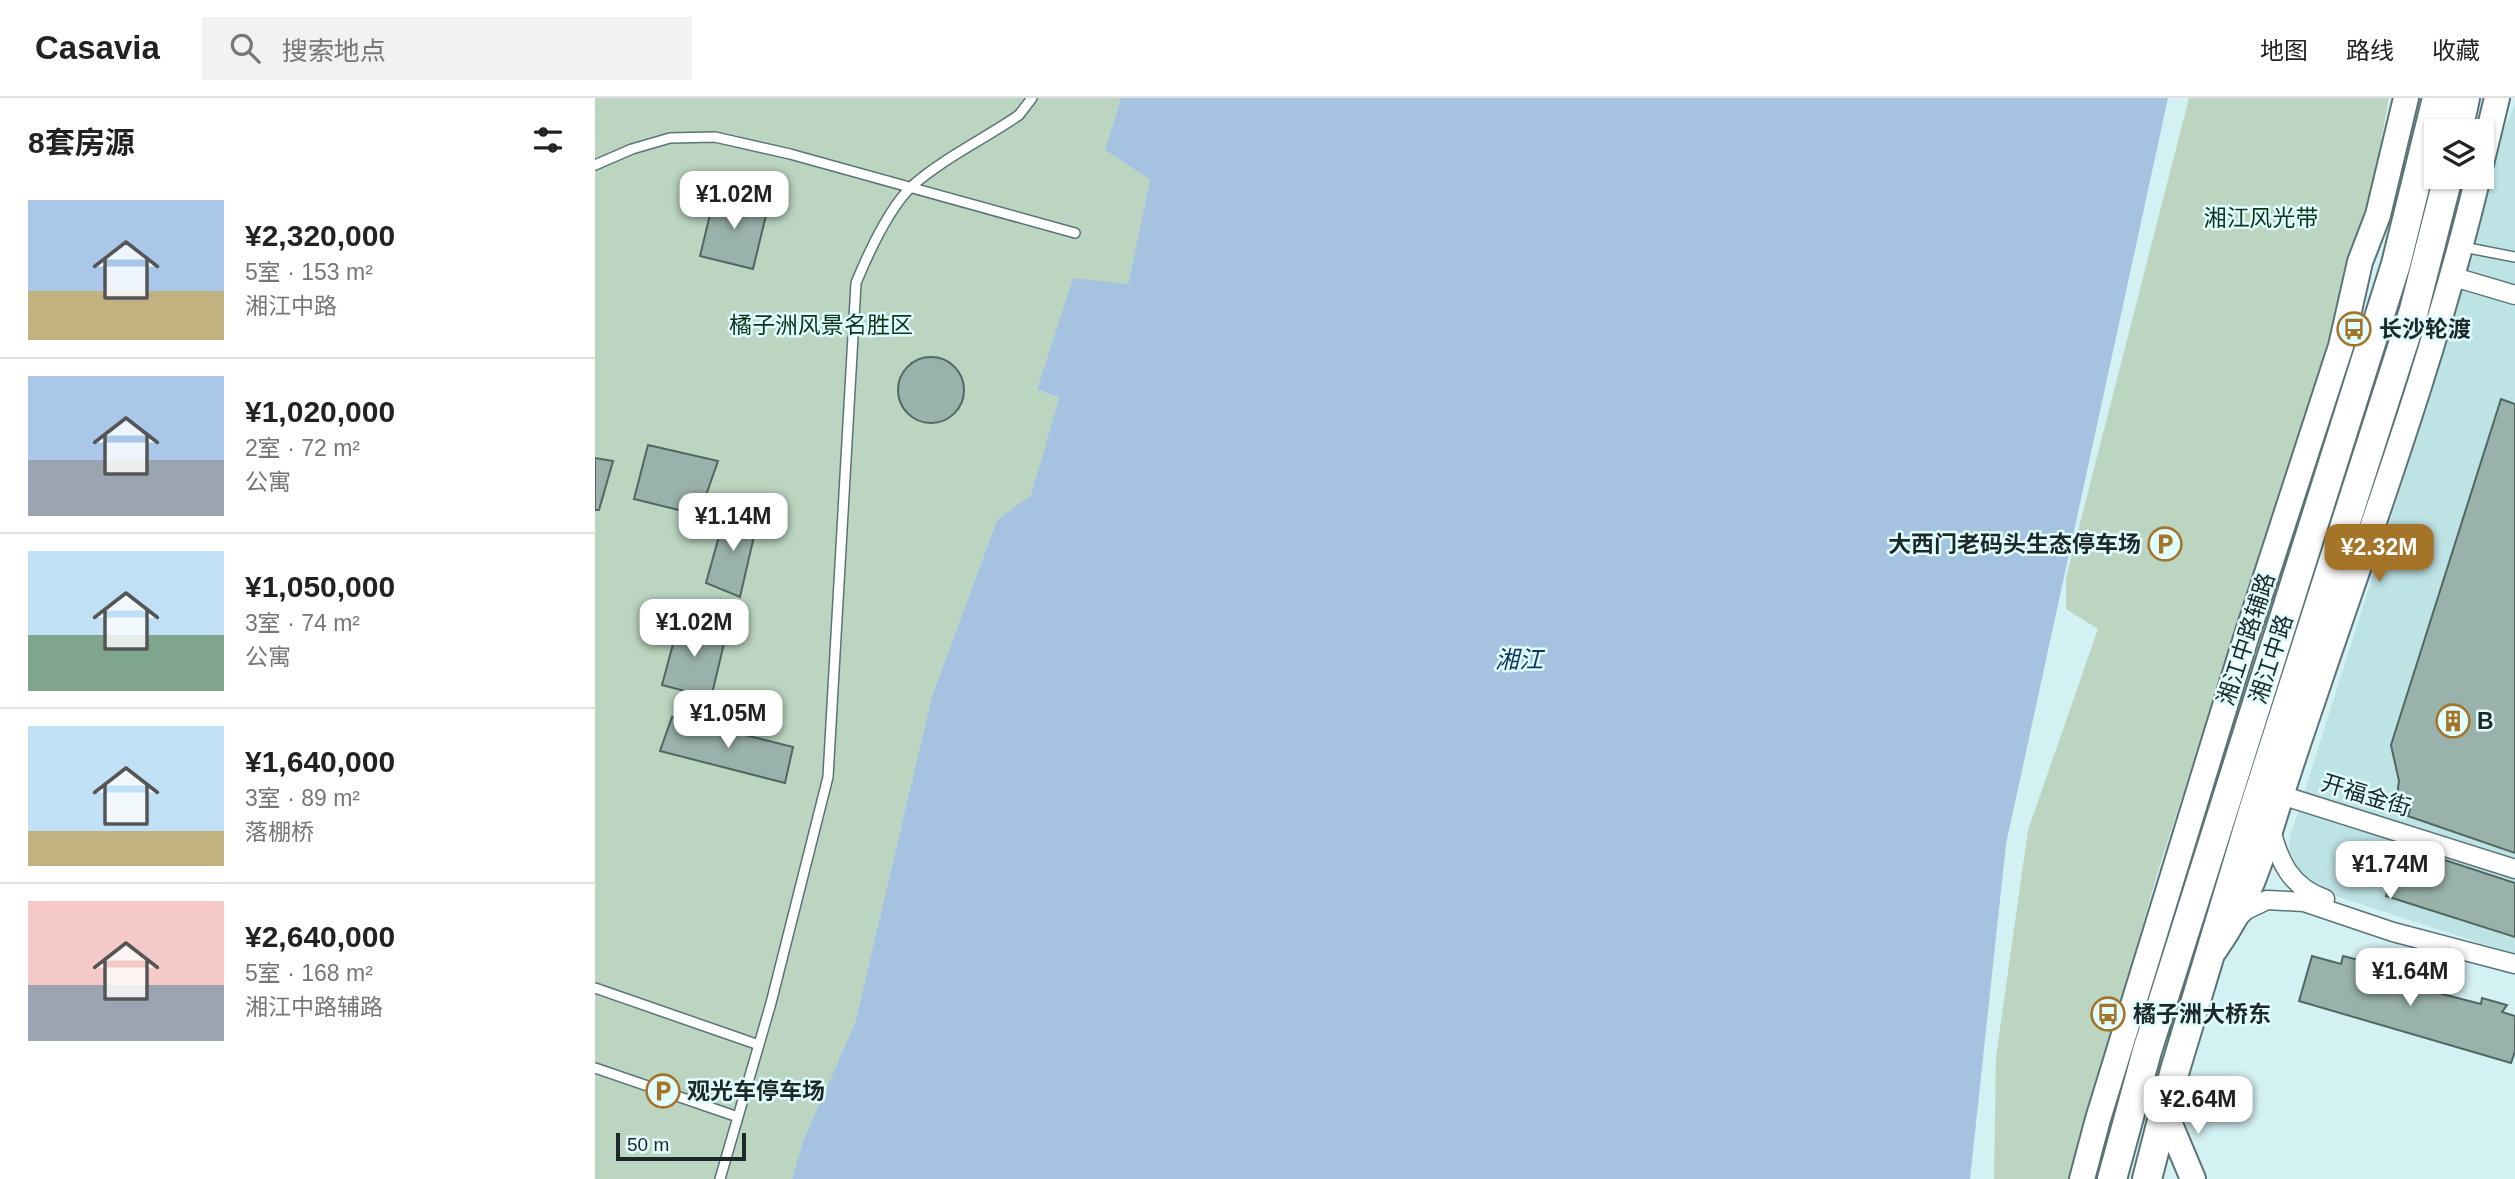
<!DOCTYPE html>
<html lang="zh">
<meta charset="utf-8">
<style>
body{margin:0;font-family:Helvetica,"Noto Sans SC",sans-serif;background:#f2f2f2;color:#222;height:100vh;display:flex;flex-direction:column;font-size:26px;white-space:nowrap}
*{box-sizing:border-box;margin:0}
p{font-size:23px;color:#767676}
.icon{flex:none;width:38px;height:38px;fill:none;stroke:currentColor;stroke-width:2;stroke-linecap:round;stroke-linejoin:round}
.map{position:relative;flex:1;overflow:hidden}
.drawer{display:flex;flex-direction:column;background:#fff;width:595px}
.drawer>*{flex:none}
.buttons{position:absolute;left:1829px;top:21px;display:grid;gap:14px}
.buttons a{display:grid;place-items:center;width:70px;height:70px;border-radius:0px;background:#fff;box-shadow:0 2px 5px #0004;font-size:35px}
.scale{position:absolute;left:21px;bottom:18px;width:130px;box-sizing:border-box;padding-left:7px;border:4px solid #1d2828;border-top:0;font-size:19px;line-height:24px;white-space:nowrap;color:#1d2828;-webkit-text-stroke:5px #e0fdff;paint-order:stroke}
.price{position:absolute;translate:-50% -60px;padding:0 16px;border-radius:14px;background:#fff;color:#222;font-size:23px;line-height:46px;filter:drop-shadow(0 2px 4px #0008)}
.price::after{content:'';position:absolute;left:50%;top:42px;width:21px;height:16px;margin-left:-10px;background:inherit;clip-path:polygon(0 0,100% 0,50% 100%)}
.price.on{background:#a47428;color:#fff}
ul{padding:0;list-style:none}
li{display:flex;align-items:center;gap:21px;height:175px;padding:0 28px}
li+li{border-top:2px solid #e0e0e0}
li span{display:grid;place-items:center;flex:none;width:196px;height:140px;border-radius:0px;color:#555}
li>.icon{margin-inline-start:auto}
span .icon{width:84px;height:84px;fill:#fffc;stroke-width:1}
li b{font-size:30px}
h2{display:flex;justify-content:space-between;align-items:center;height:84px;padding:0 28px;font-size:30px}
header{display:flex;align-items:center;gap:42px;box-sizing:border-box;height:98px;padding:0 35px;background:#fff;border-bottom:2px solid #e0e0e0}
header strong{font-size:33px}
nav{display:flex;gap:38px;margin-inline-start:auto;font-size:24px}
.search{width:490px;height:63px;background:#f2f2f2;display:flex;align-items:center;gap:18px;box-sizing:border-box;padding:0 24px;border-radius:0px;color:#767676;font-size:26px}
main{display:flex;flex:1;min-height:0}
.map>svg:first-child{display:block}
.built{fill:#bee3e5}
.green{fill:#bbd5c0}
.water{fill:#a5c2e1}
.building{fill:#99b2ab;stroke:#516861;stroke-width:2}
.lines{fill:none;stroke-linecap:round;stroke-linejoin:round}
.lane-casing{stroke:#5a7475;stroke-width:12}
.street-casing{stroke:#5a7475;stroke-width:21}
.secondary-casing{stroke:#5a7475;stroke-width:28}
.primary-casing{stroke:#5a7475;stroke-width:32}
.lane{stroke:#fff;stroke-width:9}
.street{stroke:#fff;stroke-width:18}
.secondary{stroke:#fff;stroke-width:24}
.primary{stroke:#fff;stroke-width:28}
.labels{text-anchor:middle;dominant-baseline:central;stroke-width:5;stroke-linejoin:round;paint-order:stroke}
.park-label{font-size:23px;fill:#0b3418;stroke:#e0fdff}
.poi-label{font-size:23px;font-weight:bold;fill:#1d2828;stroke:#e0fdff;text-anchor:start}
.street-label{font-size:23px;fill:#1d2828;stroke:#e0fdff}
.water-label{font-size:24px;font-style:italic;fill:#0b375f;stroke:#e0fdff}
</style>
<header>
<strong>Casavia</strong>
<div class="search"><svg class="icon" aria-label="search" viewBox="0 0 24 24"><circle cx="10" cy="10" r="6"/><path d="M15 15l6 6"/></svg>搜索地点</div>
<nav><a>地图</a><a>路线</a><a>收藏</a></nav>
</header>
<main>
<section class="drawer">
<h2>8套房源<svg class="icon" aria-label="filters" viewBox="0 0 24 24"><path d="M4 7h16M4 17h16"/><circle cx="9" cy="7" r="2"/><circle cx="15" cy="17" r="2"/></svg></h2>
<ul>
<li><span style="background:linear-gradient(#a9c7e8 65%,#c2b280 0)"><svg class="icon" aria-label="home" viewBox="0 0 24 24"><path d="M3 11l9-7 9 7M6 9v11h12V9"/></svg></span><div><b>¥2,320,000</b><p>5室 · 153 m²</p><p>湘江中路</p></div></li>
<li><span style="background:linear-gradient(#a9c7e8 60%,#9aa5b1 0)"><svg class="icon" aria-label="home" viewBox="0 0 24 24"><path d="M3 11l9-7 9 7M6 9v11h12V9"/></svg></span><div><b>¥1,020,000</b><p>2室 · 72 m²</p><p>公寓</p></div></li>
<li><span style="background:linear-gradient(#bfe0f5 60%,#7fa58c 0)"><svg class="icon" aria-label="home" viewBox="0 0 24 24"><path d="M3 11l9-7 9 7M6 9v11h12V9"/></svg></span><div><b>¥1,050,000</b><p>3室 · 74 m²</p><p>公寓</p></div></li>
<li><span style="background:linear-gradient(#bfe0f5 75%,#c2b280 0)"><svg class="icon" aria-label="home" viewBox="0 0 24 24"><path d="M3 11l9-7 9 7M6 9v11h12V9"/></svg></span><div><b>¥1,640,000</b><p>3室 · 89 m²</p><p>落棚桥</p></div></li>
<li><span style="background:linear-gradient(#f6c9c9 60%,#9aa5b1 0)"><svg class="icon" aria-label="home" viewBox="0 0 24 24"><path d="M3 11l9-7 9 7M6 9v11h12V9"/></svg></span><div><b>¥2,640,000</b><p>5室 · 168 m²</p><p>湘江中路辅路</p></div></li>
</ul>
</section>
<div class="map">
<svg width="1920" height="1081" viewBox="0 0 1920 1081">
<rect width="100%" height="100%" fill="#d3f0f2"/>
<path class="built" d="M 1920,6 L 1920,856 L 1722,792 L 1710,784 L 1695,764 L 1693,753 L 1695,739 L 1859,222 L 1901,49 Z"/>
<path class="green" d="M 0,0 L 526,0 L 510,52 L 555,82 L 533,186 L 478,181 L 442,291 L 464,300 L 436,398 L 402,422 L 337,598 L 260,925 L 208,1043 L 197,1081 L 0,1081 Z
M 1594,0 L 1794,0 L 1777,92 L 1761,161 L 1562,776 L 1476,1081 L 1399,1081 L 1401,959 L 1433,732 L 1503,531 L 1471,511 L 1471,480 Z"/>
<path class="water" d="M 526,0 L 1573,0 L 1411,746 L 1375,1081 L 197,1081 L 208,1043 L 260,925 L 337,598 L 402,422 L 436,397 L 464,300 L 442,291 L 478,180 L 533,186 L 555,82 L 510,52 Z"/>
<path class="building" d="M 120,96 L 173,109 L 158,171 L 105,158 Z
M303 292a33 33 0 1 1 66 0a33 33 0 1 1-66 0Z
M 1906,301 L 1920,306 L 1920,755 L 1813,718 L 1818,701 L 1802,697 L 1804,683 L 1796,647 Z
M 53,347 L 123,363 L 104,417 L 39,401 Z
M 0,360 L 18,363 L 4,412 L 0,412 Z
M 131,413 L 163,421 L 145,499 L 111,485 Z
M 85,520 L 131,537 L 116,600 L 67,587 Z
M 77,619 L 198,649 L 190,685 L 65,653 Z
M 1807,748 L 1920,785 L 1920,839 L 1791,798 Z
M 1717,858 L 1746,866 L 1748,858 L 1771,864 L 1767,871 L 1813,886 L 1816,879 L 1839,887 L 1839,894 L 1886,906 L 1887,900 L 1912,907 L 1907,914 L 1920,918 L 1920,953 L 1916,965 L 1704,903 Z"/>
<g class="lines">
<defs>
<path id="lane" d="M 0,67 L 37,51 L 75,40 L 120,39 L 195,56 L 480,135
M 1868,149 L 1920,159
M 0,890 L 164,947
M 0,970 L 143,1019
M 125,1081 L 176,905 L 233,679 L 261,185 C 273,156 294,110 317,88 C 347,61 391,40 424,17 L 437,0"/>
<path id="street" d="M 1859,179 L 1920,197
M 1686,697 L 1920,771
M 1676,731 C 1684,764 1696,789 1730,801
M 1642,821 L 1651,812 L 1672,802 L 1709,804 L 1798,834 L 1920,866"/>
<path id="secondary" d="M 1886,66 L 1902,0
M 1620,852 C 1657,799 1667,758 1686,698 C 1697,663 1709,628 1721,593 C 1779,422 1841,254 1883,79
M 1569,1012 L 1598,1081
M 1487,1081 L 1503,1021 L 1650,543 L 1746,248 L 1765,164 L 1783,117 L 1811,0"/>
<path id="primary" d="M 1863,33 L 1870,0
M 1517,1081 L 1552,953 L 1801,166 L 1842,0
M 1552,1081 L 1580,972 L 1659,710 L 1819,212 L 1853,79"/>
</defs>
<use href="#lane" class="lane-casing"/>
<use href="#street" class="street-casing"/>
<use href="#secondary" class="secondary-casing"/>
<use href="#primary" class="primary-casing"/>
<use href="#lane" class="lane"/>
<use href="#street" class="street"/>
<use href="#secondary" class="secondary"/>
<use href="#primary" class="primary"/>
</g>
<defs>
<symbol id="bus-ring" viewBox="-11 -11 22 22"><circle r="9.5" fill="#e0fdff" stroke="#a47428" stroke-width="1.5"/><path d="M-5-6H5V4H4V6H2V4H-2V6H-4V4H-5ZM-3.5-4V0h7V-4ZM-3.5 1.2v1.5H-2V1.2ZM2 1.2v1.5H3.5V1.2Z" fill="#a47428"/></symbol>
<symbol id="parking-ring" viewBox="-11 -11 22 22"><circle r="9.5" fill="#e0fdff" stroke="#a47428" stroke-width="1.5"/><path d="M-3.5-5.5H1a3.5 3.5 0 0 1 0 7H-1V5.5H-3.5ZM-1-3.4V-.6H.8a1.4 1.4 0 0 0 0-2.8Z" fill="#a47428"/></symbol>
<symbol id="building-ring" viewBox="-11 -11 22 22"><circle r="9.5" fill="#e0fdff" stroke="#a47428" stroke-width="1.5"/><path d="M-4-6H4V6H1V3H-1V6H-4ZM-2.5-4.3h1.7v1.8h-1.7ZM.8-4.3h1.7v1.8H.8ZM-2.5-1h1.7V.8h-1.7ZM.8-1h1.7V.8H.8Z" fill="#a47428"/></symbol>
</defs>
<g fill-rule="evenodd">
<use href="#bus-ring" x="1740" y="212" width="38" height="38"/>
<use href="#parking-ring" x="1551" y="427" width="38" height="38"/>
<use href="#building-ring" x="1839" y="604" width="38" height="38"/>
<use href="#bus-ring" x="1494" y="897" width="38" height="38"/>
<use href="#parking-ring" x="49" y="974" width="38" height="38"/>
</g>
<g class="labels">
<g class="park-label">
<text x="1666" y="120">湘江风光带</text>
<text x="226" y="227">橘子洲风景名胜区</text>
</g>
<g class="poi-label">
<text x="1784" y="231">长沙轮渡</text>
<text x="1546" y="446" text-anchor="end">大西门老码头生态停车场</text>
<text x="1882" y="623">B</text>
<text x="1538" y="916">橘子洲大桥东</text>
<text x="92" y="993">观光车停车场</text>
</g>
<g class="street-label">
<text transform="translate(1651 541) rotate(-72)">湘江中路辅路</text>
<text transform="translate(1676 561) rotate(-72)">湘江中路</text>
<text transform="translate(1771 697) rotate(17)">开福金街</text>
</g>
<g class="water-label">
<text x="924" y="561">湘江</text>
</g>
</g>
</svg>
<div class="buttons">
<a><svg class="icon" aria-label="layers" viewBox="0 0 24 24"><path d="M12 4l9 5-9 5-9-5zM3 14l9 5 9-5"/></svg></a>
</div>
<div class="scale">50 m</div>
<b class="price" style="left:139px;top:133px">¥1.02M</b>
<b class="price" style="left:138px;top:455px">¥1.14M</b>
<b class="price on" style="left:1784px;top:486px">¥2.32M</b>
<b class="price" style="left:99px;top:561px">¥1.02M</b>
<b class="price" style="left:133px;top:652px">¥1.05M</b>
<b class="price" style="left:1795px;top:803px">¥1.74M</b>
<b class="price" style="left:1815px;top:910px">¥1.64M</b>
<b class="price" style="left:1603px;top:1038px">¥2.64M</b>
</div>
</main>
